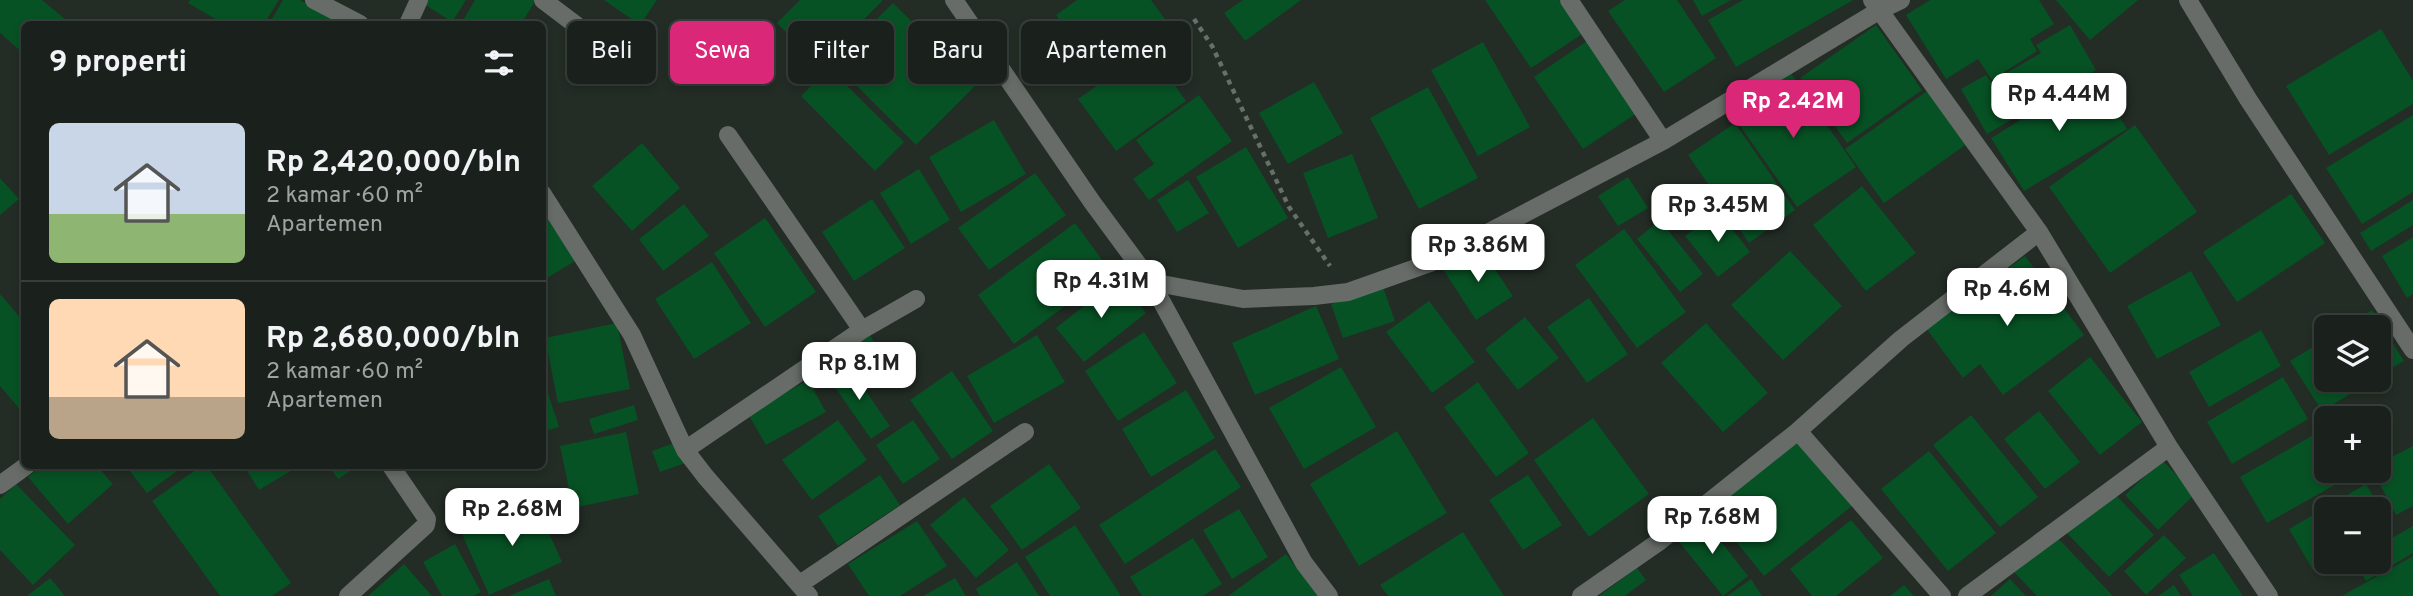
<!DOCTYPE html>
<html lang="id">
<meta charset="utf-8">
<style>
body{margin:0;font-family:Overpass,sans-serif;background:#232925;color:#f1f3f6;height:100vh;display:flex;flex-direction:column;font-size:26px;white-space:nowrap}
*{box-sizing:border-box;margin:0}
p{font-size:23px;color:#9fa3a3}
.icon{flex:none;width:38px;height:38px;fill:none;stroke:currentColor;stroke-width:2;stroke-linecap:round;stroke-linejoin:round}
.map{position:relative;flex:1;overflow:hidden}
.panel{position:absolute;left:21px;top:21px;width:525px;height:448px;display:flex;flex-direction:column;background:#1a211c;border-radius:10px;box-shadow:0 4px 10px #0003,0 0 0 2px #383e3b}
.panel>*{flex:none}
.hud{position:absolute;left:567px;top:21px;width:665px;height:63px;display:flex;gap:14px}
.controls{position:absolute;left:2314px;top:315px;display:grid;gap:14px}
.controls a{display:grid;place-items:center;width:77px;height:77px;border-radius:10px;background:#1a211c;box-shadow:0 4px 10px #0003,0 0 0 2px #383e3b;font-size:35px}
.price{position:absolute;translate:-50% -60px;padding:0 16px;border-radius:14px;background:#fff;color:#222;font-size:23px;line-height:46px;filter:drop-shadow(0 2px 4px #0008)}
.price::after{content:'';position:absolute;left:50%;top:42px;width:21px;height:16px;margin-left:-10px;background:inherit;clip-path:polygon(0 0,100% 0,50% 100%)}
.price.selected{background:#db2777;color:#fff}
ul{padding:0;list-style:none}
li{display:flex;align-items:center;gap:21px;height:175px;padding:0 28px}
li+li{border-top:2px solid #383e3b}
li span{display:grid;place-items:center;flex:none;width:196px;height:140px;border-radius:10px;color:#555}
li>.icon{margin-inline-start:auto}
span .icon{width:84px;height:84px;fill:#fffc;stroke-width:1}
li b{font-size:30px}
h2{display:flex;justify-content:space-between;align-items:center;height:84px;padding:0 28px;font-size:30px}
.tag{padding:0 24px;border-radius:10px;background:#1a211c;box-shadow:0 4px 10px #0003,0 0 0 2px #383e3b;font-size:24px;line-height:63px}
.tag.selected{background:#db2777;color:#fff}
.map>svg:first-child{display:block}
.building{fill:#075224}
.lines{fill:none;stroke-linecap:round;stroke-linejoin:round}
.path{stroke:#676f68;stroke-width:4.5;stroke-dasharray:5 5;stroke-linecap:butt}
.minor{stroke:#676c68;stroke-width:18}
</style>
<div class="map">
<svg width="2413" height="596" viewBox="0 0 2413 596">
<rect width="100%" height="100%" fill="#232c25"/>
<path class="building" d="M 0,0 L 42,0 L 71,24 L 24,24 L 24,54 L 0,33 Z
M 190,0 L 279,0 L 264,24 L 224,24 L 188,3 Z
M 283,0 L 300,0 L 343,24 L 269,24 Z
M 418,0 L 466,0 L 452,22 Z
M 475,0 L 536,0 L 521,24 L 461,24 Z
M 604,0 L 657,0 L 640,25 Z
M 800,0 L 883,0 L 819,65 L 777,23 Z
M 1077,0 L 1151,0 L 1170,26 L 1100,76 L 1056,15 Z
M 1243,0 L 1301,0 L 1245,41 L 1224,13 Z
M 1485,0 L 1559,0 L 1582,34 L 1531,68 Z
M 1625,0 L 1677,0 L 1716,58 L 1664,92 L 1608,11 Z
M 1693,0 L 1731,0 L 1702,16 Z
M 1743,0 L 1853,0 L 1736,67 L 1708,20 Z
M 1930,0 L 2039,0 L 2054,24 L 2030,39 L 2037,51 L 1992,80 L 1978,59 L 1946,79 L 1906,15 Z
M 2056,0 L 2138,0 L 2090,40 Z
M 893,3 L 976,85 L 916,145 L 833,62 Z
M 1876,25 L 1922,90 L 1847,143 L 1800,78 Z
M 2070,25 L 2096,70 L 1987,134 L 1961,89 L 1986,75 L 1991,82 L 2041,53 L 2036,45 Z
M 2381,29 L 2413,81 L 2413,104 L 2329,155 L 2286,86 Z
M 1587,41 L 1637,113 L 1583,149 L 1534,77 Z
M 1483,42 L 1530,127 L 1478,156 L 1431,70 Z
M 1149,49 L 1186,101 L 1116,151 L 1078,99 Z
M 829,68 L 904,142 L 875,171 L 801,96 Z
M 1790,72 L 1856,167 L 1797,207 L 1731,113 Z
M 2094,75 L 2127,129 L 2024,191 L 1991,138 Z
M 1314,82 L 1343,133 L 1288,164 L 1259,113 Z
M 1428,87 L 1478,178 L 1419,209 L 1370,118 Z
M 1930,89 L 1968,143 L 1884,203 L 1845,149 Z
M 1199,95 L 1232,141 L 1149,200 L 1133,179 L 1154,164 L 1136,140 Z
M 2413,115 L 2413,192 L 2362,224 L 2326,168 Z
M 994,120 L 1026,174 L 961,212 L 929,157 Z
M 1735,123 L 1795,210 L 1749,243 L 1688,155 Z
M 2135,125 L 2197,212 L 2110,273 L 2049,187 Z
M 642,143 L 680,188 L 632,231 L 592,186 Z
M 1246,147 L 1288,218 L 1238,248 L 1196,177 Z
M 1352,154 L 1378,218 L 1328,238 L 1303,173 Z
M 919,169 L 950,220 L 911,244 L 880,193 Z
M 1035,173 L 1066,215 L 989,270 L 958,228 Z
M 1628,177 L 1648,208 L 1618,226 L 1598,196 Z
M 0,178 L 19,199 L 0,215 Z
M 1188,180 L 1209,213 L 1177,232 L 1157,200 Z
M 1862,186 L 1916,253 L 1866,291 L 1813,225 Z
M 2291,194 L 2325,243 L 2237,302 L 2203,252 Z
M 872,199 L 905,248 L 854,281 L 822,232 Z
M 2413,200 L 2413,225 L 2371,251 L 2360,233 Z
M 684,204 L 709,236 L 663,271 L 639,239 Z
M 542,210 L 575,261 L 542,281 Z
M 1718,211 L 1750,252 L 1718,277 L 1685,236 Z
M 765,218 L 816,292 L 765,327 L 714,253 Z
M 1660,220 L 1703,274 L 1680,292 L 1637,239 Z
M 1075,223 L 1111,272 L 1014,344 L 978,295 Z
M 1624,229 L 1686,312 L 1637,348 L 1575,265 Z
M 2413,237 L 2413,294 L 2407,298 L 2382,256 Z
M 1480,247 L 1513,296 L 1476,320 L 1444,271 Z
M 1790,251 L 1842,306 L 1783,360 L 1731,305 Z
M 2025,256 L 2084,335 L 2003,395 L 1980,364 L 1963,378 L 1926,328 Z
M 712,262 L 751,323 L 694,359 L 655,299 Z
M 2191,271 L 2221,325 L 2157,359 L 2127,306 Z
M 1118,279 L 1146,313 L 1084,362 L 1056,328 Z
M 1383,287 L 1395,321 L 1343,338 L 1331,304 Z
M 0,294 L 24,322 L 24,414 L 0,386 Z
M 1589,298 L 1628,354 L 1587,383 L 1547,327 Z
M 1429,301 L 1475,362 L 1432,393 L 1386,332 Z
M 1316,306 L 1339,359 L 1255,395 L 1232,343 Z
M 2372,310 L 2404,361 L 2378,376 L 2378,327 L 2345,327 Z
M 1525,317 L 1559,358 L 1518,390 L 1485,349 Z
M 617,323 L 630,389 L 558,403 L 545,338 Z
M 1706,323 L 1768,393 L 1723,432 L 1661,363 Z
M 2261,330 L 2281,366 L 2209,407 L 2189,372 Z
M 1144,332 L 1177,383 L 1118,421 L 1085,371 Z
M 869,333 L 888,369 L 866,381 L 846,345 Z
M 1037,335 L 1065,382 L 994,423 L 967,376 Z
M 2326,339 L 2326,380 L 2373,380 L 2322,411 L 2290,361 Z
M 2090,357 L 2142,422 L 2100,455 L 2048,391 Z
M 847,364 L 890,426 L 871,439 L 828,377 Z
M 1341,367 L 1376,427 L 1304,469 L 1269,408 Z
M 952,371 L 993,431 L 952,459 L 910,400 Z
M 2283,377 L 2308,419 L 2232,464 L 2207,422 Z
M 808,380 L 826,412 L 766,445 L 748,414 Z
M 1478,382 L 1529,453 L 1496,477 L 1444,407 Z
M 547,390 L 559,427 L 542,432 L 542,392 Z
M 1186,390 L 1215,438 L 1151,477 L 1122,429 Z
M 634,405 L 638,420 L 594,434 L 589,419 Z
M 2039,411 L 2080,462 L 2045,489 L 2004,439 Z
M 1971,415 L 2038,497 L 2000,527 L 1933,445 Z
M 1593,418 L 1649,494 L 1589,537 L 1534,460 Z
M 838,420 L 867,460 L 812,500 L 782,460 Z
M 913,420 L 940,459 L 903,484 L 876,445 Z
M 2322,430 L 2326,436 L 2326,471 L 2345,471 L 2349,477 L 2267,523 L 2240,477 Z
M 1397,431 L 1447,513 L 1359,566 L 1310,484 Z
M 626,432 L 639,494 L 573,508 L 560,446 Z
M 1798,440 L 1852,506 L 1764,576 L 1711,511 Z
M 677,442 L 685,463 L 660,472 L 652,451 Z
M 2413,446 L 2413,506 L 2396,515 L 2373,471 L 2378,471 L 2378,464 Z
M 1215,449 L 1241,487 L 1125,564 L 1099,525 Z
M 1929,451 L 1996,533 L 1948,571 L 1881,489 Z
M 2162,460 L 2195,494 L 2158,530 L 2125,495 Z
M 1049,464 L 1081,508 L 1022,550 L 990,506 Z
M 41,466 L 97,466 L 113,484 L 68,524 L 28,477 Z
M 126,466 L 184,466 L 147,493 Z
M 201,466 L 207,466 L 291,583 L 272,596 L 220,596 L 152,501 Z
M 244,466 L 299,466 L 259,490 Z
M 329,466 L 358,466 L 338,479 Z
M 880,475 L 900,505 L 838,546 L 818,516 Z
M 1528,475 L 1562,525 L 1523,550 L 1489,500 Z
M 16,484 L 75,545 L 33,585 L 0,550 L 0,499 Z
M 2366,484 L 2390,525 L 2378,532 L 2378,509 L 2326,509 L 2326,563 L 2313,570 L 2289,529 Z
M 2112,491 L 2154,535 L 2109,577 L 2067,533 Z
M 964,497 L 1009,550 L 976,578 L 930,525 Z
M 535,502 L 562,562 L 489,595 L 462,534 Z
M 1239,509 L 1268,557 L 1232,579 L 1203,530 Z
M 1701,516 L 1748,576 L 1723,596 L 1675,537 Z
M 1851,520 L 1883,558 L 1836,596 L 1812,596 L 1790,569 Z
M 917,521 L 947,566 L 900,596 L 869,596 L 848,564 Z
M 1075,525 L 1121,596 L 1050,596 L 1025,557 Z
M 2413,526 L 2413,553 L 2366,581 L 2354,562 L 2378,562 L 2378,546 Z
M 1463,532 L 1504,596 L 1388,596 L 1380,585 Z
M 2054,534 L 2113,596 L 2037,596 L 2014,572 Z
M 2164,535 L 2186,558 L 2146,595 L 2124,571 Z
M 1193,538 L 1222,584 L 1203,596 L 1142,596 L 1130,577 Z
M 455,544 L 481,592 L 474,596 L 442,596 L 423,562 Z
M 2214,553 L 2243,596 L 2193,596 L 2179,575 Z
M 1286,554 L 1318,596 L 1228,596 Z
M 2413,556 L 2413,596 L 2342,596 Z
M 1017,562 L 1039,596 L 980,596 L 976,589 Z
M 404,564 L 432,596 L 368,596 Z
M 1637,568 L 1646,580 L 1625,596 L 1599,596 Z
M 50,578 L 65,596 L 27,596 Z
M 955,578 L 966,596 L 923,596 Z
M 549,579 L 556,596 L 509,596 Z
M 1751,579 L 1762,596 L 1727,596 Z
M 2010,579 L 2026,596 L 1991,596 Z
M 1904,585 L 1914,596 L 1890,596 Z
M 2174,585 L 2181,596 L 2158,596 Z"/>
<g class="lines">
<path class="path" d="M 1194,19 L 1212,46 L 1289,207 L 1330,266"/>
<path class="minor" d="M 314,0 L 360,24
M 543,0 L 576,25
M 954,0 L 1092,202 L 1151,282 L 1243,299 L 1314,296 L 1348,292 L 1430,263 L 1663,141 L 1880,10 L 1901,0
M 1569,0 L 1663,141
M 1872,0 L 2039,232 L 2169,447 L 2269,596
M 2188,0 L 2248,99 L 2413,350
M 408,24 L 419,0
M 728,135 L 862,330
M 542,193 L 632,335 L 685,450 L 705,476 L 809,596
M 1151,282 L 1304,563 L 1329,596
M 1798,431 L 1942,596
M 685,450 L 862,330 L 916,299
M 0,485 L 26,466
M 800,584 L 1025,432
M 348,596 L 426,525 L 427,519 L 391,466
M 1581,596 L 1660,541 L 1798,431 L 1901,339 L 2039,232
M 1967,596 L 2169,447"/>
</g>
</svg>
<div class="controls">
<a><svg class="icon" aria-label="layers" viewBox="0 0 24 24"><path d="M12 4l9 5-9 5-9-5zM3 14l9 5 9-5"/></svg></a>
<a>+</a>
<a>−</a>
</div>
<b class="price" style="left:2059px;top:133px">Rp 4.44M</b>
<b class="price selected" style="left:1793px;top:140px">Rp 2.42M</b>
<b class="price" style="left:1718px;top:244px">Rp 3.45M</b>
<b class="price" style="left:1478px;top:284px">Rp 3.86M</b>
<b class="price" style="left:1101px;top:320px">Rp 4.31M</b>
<b class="price" style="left:2007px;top:328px">Rp 4.6M</b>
<b class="price" style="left:859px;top:402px">Rp 8.1M</b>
<b class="price" style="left:512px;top:548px">Rp 2.68M</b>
<b class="price" style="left:1712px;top:556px">Rp 7.68M</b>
<div class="hud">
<a class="tag">Beli</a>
<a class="tag selected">Sewa</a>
<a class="tag">Filter</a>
<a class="tag">Baru</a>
<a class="tag">Apartemen</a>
</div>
<section class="panel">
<h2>9 properti<svg class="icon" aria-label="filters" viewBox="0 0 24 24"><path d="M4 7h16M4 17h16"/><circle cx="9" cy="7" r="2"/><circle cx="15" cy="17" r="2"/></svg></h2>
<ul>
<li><span style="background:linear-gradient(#c9d6e8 65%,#8fb573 0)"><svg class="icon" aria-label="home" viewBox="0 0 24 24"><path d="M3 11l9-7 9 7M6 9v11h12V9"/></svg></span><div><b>Rp 2,420,000/bln</b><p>2 kamar · 60 m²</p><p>Apartemen</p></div></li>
<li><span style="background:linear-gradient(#ffd9b3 70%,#b9a48a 0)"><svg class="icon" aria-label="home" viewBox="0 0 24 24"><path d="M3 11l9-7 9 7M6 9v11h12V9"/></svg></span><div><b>Rp 2,680,000/bln</b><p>2 kamar · 60 m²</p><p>Apartemen</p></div></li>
</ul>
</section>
</div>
